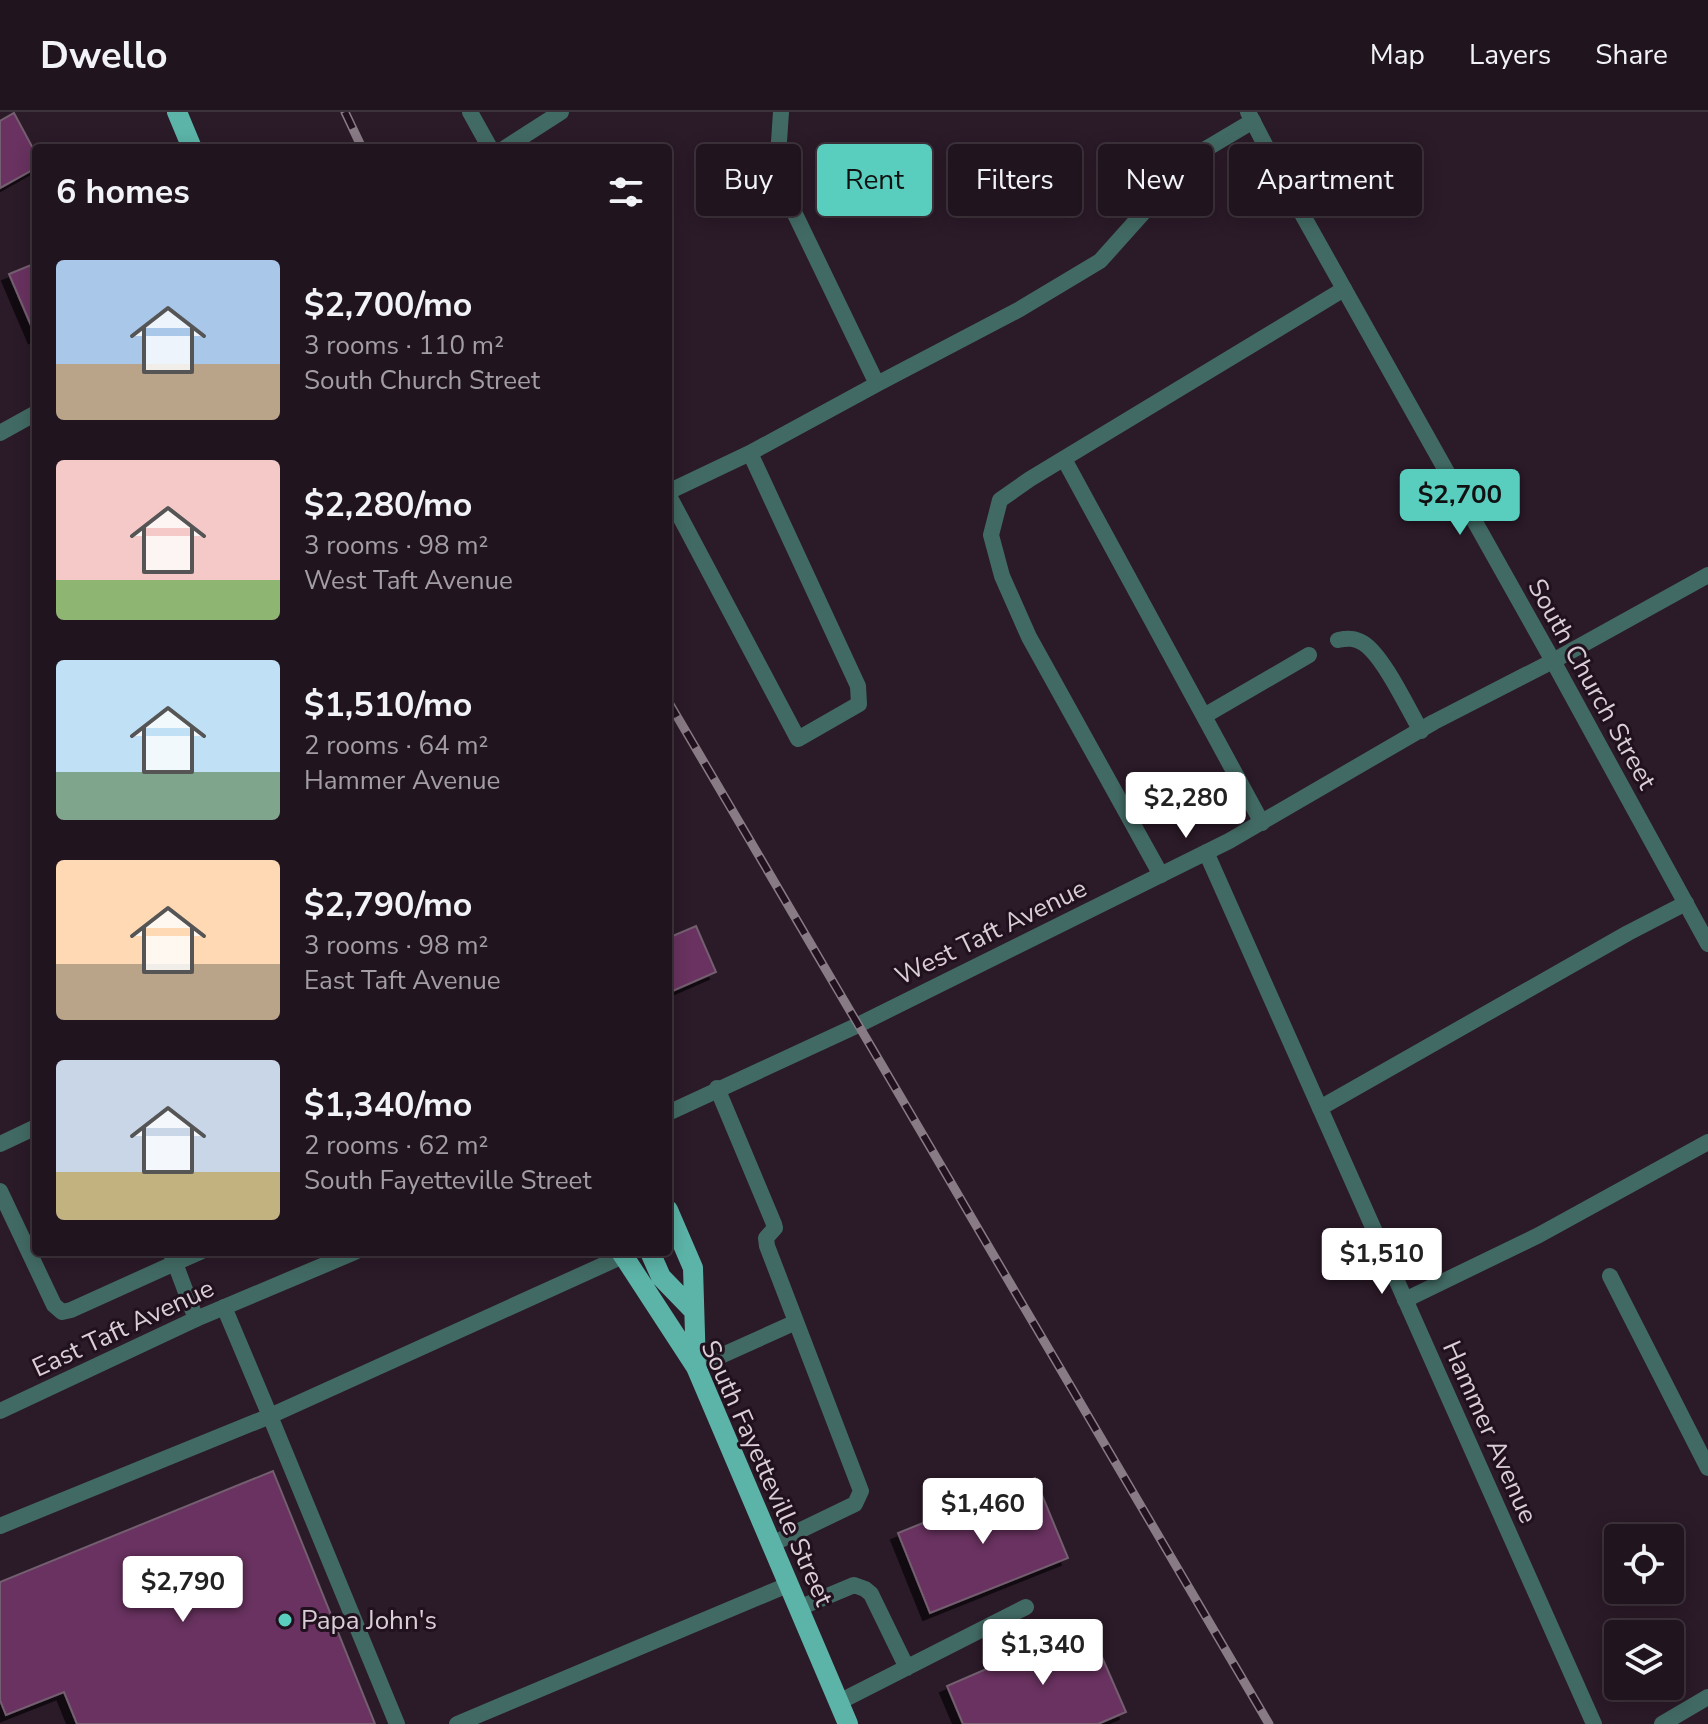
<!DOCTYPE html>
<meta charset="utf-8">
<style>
body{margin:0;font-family:"Nunito Sans",sans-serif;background:#2d212b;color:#f1f3f6;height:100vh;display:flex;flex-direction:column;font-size:30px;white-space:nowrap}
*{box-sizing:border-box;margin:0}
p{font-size:26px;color:#a29ea4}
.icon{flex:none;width:44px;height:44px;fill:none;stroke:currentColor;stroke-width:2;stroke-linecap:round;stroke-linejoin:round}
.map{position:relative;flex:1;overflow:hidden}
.details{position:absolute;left:32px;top:32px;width:640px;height:1112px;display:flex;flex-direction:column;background:#20141e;border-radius:8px;box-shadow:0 4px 20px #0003,0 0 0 2px #3d333c}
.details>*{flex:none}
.hud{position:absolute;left:696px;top:32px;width:760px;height:72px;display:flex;gap:16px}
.controls{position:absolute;left:1604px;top:1412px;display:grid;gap:16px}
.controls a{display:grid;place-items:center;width:80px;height:80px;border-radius:8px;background:#20141e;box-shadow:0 4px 20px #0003,0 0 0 2px #3d333c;font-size:40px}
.price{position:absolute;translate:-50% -68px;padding:0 18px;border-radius:8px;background:#fff;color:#222;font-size:26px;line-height:52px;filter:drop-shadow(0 2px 4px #0008)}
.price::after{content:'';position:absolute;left:50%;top:48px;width:24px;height:18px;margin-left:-12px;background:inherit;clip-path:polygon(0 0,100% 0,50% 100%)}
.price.active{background:#59cebf;color:#111}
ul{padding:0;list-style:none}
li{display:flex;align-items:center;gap:24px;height:200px;padding:0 24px}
li span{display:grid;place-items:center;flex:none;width:224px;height:160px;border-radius:8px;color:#555}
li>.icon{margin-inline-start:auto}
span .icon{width:96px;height:96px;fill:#fffc;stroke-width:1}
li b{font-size:34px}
h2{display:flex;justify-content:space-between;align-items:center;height:96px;padding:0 24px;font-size:34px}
.tag{padding:0 28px;border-radius:8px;background:#20141e;box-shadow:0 4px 20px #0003,0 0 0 2px #3d333c;font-size:28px;line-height:72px}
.tag.active{background:#59cebf;color:#111}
header{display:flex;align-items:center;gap:48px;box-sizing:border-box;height:112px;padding:0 40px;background:#20141e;border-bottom:2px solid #3d333c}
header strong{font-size:38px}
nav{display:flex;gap:44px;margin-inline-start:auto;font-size:28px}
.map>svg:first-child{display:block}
.building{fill:#693160;stroke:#735f6f;stroke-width:2;filter:url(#shadow)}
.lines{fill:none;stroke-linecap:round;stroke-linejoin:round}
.service{stroke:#426a64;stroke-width:16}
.minor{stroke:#426a64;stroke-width:16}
.tertiary{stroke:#426a64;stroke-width:16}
.primary{stroke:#5cb4a8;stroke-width:20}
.rail-casing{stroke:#897b86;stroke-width:9}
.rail{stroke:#21111e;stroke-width:6;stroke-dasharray:18;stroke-linecap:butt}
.poi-dot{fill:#59cebf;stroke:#21111e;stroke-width:3}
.labels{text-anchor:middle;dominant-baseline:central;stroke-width:6;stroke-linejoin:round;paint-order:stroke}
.street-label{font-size:26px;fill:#d9cdd6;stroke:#21111e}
.poi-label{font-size:26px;fill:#d9cdd6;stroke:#21111e;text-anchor:start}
</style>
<header>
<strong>Dwello</strong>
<nav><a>Map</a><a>Layers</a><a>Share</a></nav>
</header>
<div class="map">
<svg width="1708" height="1612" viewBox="0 0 1708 1612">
<defs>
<filter id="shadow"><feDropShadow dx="-7" dy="7" stdDeviation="0" flood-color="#0009"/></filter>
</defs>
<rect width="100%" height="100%" fill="#2b1a28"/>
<path class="building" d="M 14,1 L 36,42 L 36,56 L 0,76 L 0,9 Z
M 36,151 L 36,225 L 9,162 Z
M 696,814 L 716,860 L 668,881 L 668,826 Z
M 273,1359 L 375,1612 L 77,1612 L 64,1580 L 6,1603 L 0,1588 L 0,1470 Z
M 1035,1366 L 1068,1446 L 930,1501 L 898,1421 Z
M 1088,1513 L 1126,1600 L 1098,1612 L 963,1612 L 947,1574 Z"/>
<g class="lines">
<path class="service" d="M 470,0 L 490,36
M 781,0 L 778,44 L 780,71 L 877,272 L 1020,197 L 1100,149 L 1194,44 L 1253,9
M 1064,347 L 1262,711
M 668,380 L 750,341 L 877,272
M 668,382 L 798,627 L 859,592 L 858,574 L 750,341
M 1338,528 C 1348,526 1355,526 1363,531 C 1383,543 1408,597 1421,619
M 1204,604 L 1309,543
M 1161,763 L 1029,525 L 1002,464 L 991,423 L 1000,388 L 1030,367 L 1344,177
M 717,976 L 774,1112 L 775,1116 L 766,1126 L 767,1134 L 861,1379 L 855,1392 L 772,1432
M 1320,996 L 1628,821 L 1686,791
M 0,1032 L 36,1015
M 0,1079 L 54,1193 L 62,1200 L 71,1198 L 175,1151 L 170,1140
M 1610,1164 L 1708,1356
M 1405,1188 L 1539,1123 L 1708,1030
M 196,1207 L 175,1151 L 200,1140
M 696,1255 L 796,1210
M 0,1414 L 270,1304 L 224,1195
M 799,1496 L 854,1473 L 865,1477 L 871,1482 L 907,1556
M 839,1590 L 1026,1495
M 397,1612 L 270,1304 L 623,1144
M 457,1612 L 790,1472"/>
<path class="minor" d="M 0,321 L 36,301
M 1206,740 L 1594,1612
M 668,1001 L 856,914 L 1229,729 L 1434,610 L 1553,549 L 1708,463
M 0,1299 L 196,1207 L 355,1140
M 1662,1612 L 1708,1585"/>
<path class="tertiary" d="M 1248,0 L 1288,77 L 1553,549 L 1708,832
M 505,36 L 561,0"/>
<path class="primary" d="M 177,0 L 192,36
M 668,1098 L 693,1156 L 696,1255
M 621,1140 L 696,1255 L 848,1612
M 650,1140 L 661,1165 L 694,1199"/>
<defs>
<path id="rail" d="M 345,0 L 362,36
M 668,589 L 1269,1612"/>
</defs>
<use href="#rail" class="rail-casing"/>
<use href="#rail" class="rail"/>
</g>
<circle class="poi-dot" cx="285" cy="1508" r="8"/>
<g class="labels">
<g class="street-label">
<text transform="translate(1592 572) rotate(61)">South Church Street</text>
<text transform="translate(991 820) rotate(-26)">West Taft Avenue</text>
<text transform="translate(123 1216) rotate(-25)">East Taft Avenue</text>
<text transform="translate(1490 1320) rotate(66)">Hammer Avenue</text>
<text transform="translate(767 1361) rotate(66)">South Fayetteville Street</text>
</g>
<g class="poi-label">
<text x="301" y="1508">Papa John's</text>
</g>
</g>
</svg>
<div class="controls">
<a><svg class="icon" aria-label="locate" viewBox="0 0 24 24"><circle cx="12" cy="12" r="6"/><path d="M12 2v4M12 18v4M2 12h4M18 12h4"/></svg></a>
<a><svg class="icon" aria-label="layers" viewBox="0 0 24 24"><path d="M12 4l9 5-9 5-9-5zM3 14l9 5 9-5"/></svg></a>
</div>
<b class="price active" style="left:1460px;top:425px">$2,700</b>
<b class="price" style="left:1186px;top:728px">$2,280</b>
<b class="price" style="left:1382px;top:1184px">$1,510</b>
<b class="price" style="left:983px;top:1434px">$1,460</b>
<b class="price" style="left:183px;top:1512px">$2,790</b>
<b class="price" style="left:1043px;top:1575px">$1,340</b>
<div class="hud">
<a class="tag">Buy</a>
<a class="tag active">Rent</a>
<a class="tag">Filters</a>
<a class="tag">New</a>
<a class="tag">Apartment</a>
</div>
<section class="details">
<h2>6 homes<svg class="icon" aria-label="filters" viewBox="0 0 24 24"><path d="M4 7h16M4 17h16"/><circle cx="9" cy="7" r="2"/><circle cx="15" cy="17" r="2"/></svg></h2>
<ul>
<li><span style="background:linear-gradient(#a9c7e8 65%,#b9a48a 0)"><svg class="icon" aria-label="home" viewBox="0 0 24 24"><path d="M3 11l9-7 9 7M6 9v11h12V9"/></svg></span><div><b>$2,700/mo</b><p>3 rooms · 110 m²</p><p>South Church Street</p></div></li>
<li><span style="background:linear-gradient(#f6c9c9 75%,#8fb573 0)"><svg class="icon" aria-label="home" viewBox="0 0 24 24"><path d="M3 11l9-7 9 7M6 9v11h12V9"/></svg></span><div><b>$2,280/mo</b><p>3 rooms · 98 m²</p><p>West Taft Avenue</p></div></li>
<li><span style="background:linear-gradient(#bfe0f5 70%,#7fa58c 0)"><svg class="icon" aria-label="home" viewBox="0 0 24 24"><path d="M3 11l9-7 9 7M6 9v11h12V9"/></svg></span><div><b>$1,510/mo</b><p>2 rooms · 64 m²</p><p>Hammer Avenue</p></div></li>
<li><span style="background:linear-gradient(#ffd9b3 65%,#b9a48a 0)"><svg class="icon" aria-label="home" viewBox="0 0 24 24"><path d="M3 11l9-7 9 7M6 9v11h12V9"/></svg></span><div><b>$2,790/mo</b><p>3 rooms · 98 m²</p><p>East Taft Avenue</p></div></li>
<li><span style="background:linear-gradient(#c9d6e8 70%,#c2b280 0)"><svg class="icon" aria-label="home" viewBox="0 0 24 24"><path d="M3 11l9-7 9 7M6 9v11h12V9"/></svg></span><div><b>$1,340/mo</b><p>2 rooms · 62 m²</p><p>South Fayetteville Street</p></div></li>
</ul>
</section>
</div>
